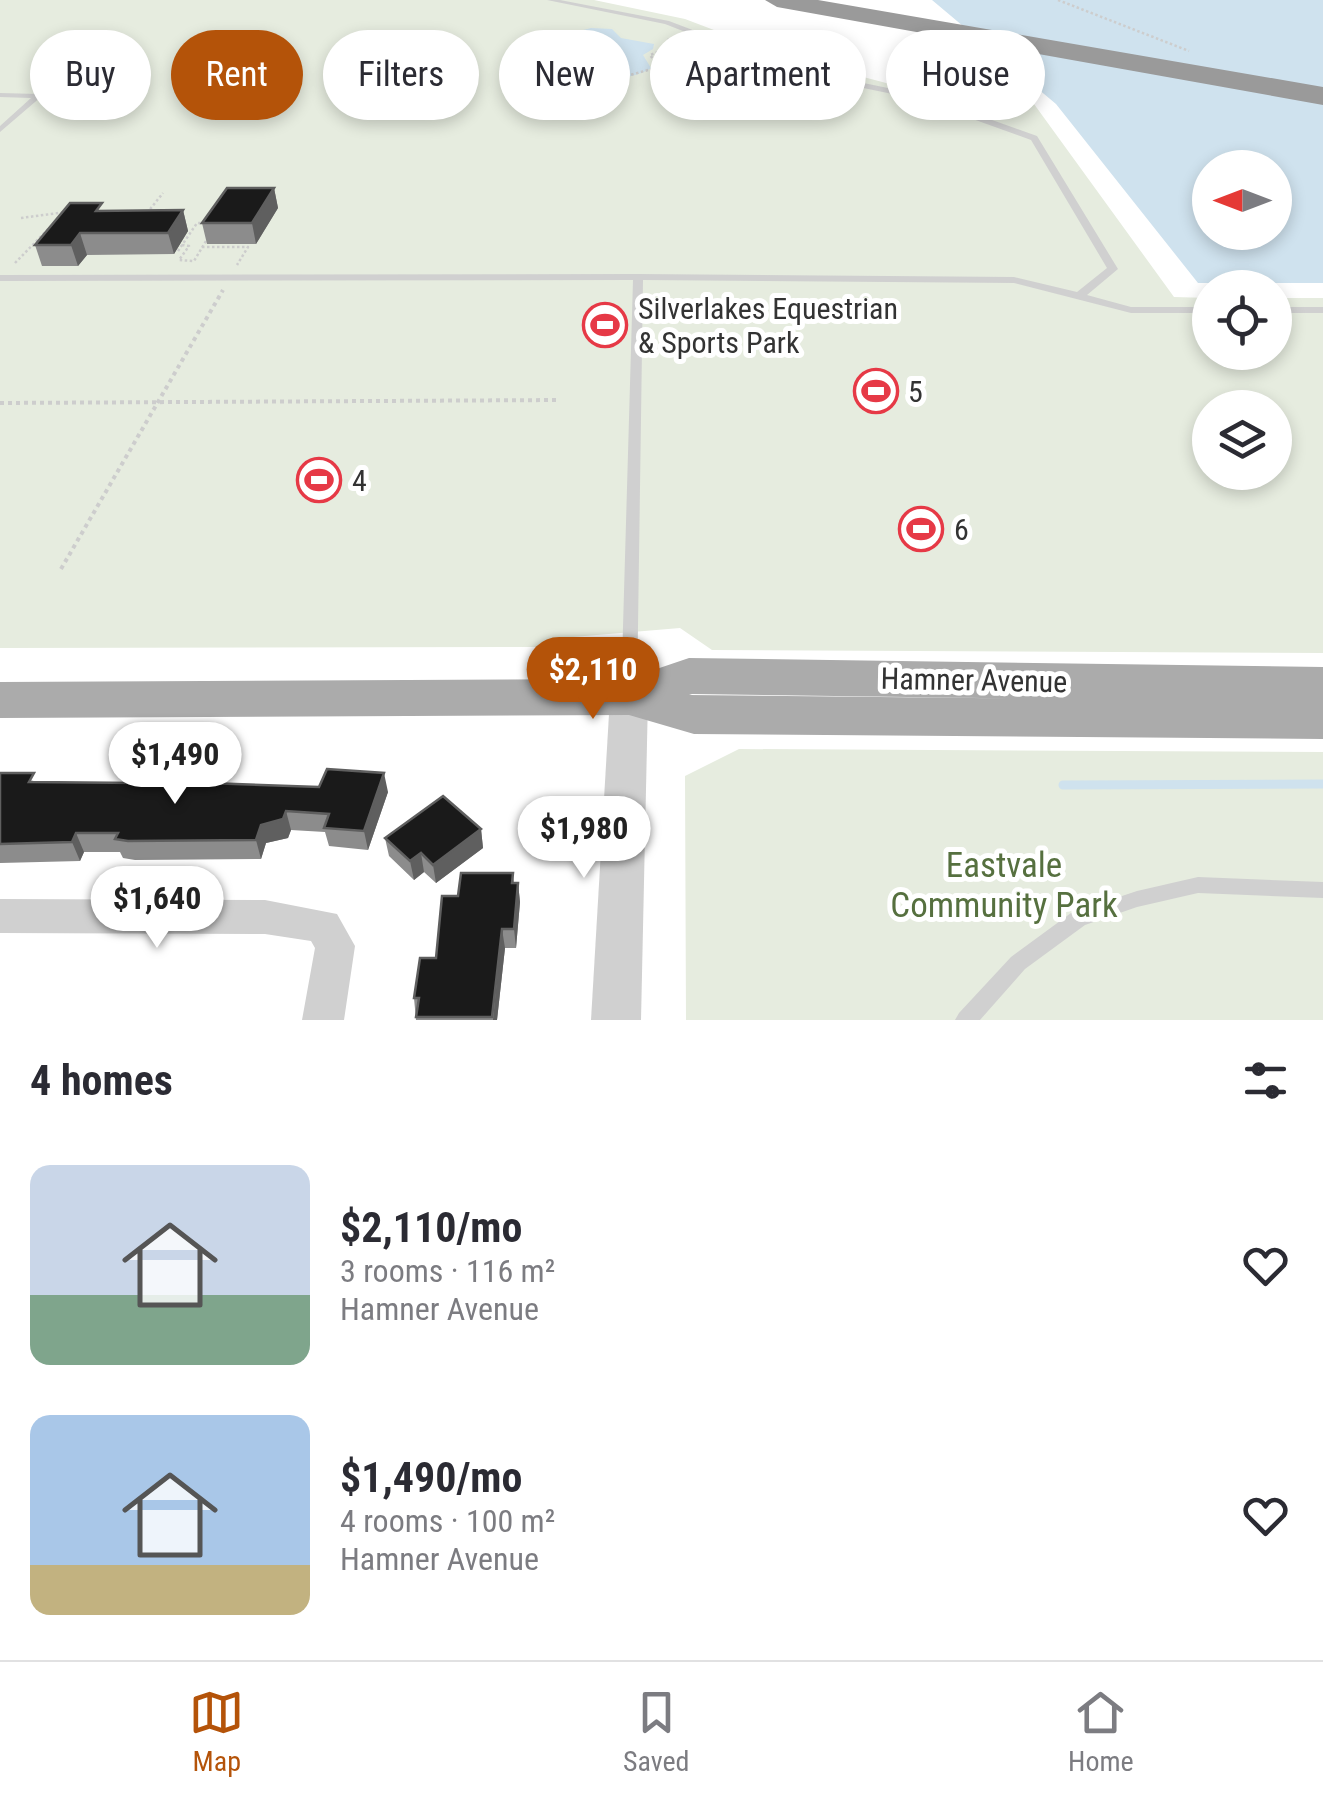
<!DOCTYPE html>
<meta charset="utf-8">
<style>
body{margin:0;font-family:"Roboto Condensed",sans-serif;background:#f7f7f7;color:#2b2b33;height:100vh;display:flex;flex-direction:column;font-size:38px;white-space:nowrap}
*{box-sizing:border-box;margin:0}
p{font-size:32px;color:#7c7c81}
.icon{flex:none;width:55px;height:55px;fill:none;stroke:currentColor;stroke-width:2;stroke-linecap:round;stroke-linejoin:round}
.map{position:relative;height:1020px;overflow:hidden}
.panel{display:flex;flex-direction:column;background:#fff;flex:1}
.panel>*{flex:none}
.top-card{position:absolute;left:30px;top:30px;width:1265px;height:90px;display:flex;gap:20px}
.needle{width:65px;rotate:270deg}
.tools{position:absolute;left:1192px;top:150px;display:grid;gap:20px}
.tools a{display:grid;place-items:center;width:100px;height:100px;border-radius:50%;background:#fff;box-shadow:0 5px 15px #0003;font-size:50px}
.price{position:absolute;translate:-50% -85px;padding:0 22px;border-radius:35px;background:#fff;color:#222;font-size:32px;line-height:65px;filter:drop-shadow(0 2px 5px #0008)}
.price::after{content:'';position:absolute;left:50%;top:60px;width:30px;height:22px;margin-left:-15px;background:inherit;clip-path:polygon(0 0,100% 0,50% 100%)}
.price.current{background:#b45309;color:#fff}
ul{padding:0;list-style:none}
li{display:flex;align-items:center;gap:30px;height:250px;padding:0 30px}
li span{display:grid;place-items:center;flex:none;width:280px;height:200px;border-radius:20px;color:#555}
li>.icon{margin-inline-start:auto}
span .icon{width:120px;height:120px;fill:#fffc;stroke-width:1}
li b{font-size:42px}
h2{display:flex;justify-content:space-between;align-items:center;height:120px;padding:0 30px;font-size:42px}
.chip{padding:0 35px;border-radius:45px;background:#fff;box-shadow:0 5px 15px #0003;font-size:35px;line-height:90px}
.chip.current{background:#b45309;color:#fff}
.tabs{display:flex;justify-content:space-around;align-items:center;height:140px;border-top:2px solid #e1e1e2;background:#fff;font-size:28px;color:#7c7c81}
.tabs a{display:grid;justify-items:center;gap:5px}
.tabs .current{color:#b45309}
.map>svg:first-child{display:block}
.green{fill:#e6ecdf;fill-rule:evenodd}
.water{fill:#cfe2ee;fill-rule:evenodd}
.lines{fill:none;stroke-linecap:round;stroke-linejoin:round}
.stream{stroke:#cfe2ee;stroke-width:9}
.path-far1{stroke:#cdcdcd;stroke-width:2.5;stroke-dasharray:2.5 2.5;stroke-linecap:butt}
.path{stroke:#cdcdcd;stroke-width:4;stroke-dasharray:4 4;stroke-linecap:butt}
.service{fill:#d0d0d0;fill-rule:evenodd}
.minor{fill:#d0d0d0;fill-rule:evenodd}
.tertiary{fill:#d0d0d0;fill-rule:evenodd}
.primary{fill:#ababab;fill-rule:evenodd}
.motorway{fill:#9a9a9a;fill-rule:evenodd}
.wall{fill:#8c8c8c}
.shaded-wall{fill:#5f5f5f}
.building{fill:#1a1a1a;stroke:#5f5f5f;stroke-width:2.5}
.labels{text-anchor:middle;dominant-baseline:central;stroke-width:10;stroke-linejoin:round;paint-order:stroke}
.poi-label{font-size:30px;fill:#333;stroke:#fff;text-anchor:start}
.street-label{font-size:30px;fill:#333;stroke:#fff}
.near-park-label{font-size:35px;fill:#56703f;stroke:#fff}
</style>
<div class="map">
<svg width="1323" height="1020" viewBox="0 0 1323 1020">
<rect width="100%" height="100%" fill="#fff"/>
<path class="green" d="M 0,0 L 594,0 L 685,19 L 780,55 L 905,88 L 1034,104 L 1174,297 L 1210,298 L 1210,352 L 1275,352 L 1275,298 L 1323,298 L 1323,653 L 712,650 L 680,628 L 573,637 L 547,647 L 0,648 ZM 1210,408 L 1275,408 L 1275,472 L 1210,472 Z
M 739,749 L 1323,752 L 1323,1020 L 686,1020 L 685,776 Z"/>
<path class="water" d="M 932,0 L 1323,0 L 1323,283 L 1198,283 L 1056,104 ZM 1210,168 L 1275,168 L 1275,232 L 1210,232 Z
M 591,28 L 612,29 L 621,38 L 654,44 L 653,49 L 643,55 L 651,68 C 633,81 583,83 564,69 C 557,64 552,57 547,51 L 576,32 Z"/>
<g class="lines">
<path class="stream" d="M 1063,785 L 1323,784"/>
<path class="path-far1" d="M 1058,0 L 1189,51
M 557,40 L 542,53 L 561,74 L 597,79
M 583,88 L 659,67 L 650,55 L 667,49 L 669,38
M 147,213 L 163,193
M 21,218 L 66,212
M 182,245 L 189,246 L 179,260 L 194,261 L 209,236
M 202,247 L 248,247 L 237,265
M 178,251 L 197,223 L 204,223
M 15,263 L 54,223"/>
<path class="path" d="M 0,403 L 560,400
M 61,569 L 223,290"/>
<path class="service" d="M 547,0 L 560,0 L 669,21 L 795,69 L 922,95 L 1037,136 L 1118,269 L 1087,295 L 1131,307 L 1210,307 L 1210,313 L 1131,313 L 1014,283 L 643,280 L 637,696 L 635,700 L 629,702 L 623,700 L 621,696 L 633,280 L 0,281 L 0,275 L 638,274 L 1014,277 L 1077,292 L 1107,268 L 1031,140 L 917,99 L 790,73 L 665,24 Z
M 0,93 L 38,94 L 42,96 L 0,132 L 0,126 L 31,98 L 0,97 Z
M 1275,307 L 1323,307 L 1323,313 L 1275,313 Z
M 1198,877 L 1323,882 L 1323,898 L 1198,893 L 1137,907 L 1085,925 L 1025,969 L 980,1020 L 955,1020 L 959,1013 L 1011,957 L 1071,913 L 1137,891 Z"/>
<path class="minor" d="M 0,899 L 265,900 L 337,914 L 355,946 L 344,1020 L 302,1020 L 315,948 L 311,941 L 265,934 L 0,933 Z"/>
<path class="tertiary" d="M 629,683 L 643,687 L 648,697 L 641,1020 L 591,1020 L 610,697 L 615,687 Z"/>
<path class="primary" d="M 689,658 L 1323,667 L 1323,739 L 694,734 L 629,715 L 0,718 L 0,682 L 627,679 ZM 692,694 L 1057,699 L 689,695 Z"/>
<path class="motorway" d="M 765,0 L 818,0 L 1323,87 L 1323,105 L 777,7 Z"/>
</g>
<path class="wall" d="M 274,188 L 278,208 L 256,244 L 207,244 L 202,223 Z
M 183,210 L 188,231 L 174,254 L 87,255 L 78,266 L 42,266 L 35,245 L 104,211 Z
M 0,773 L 38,782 L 214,784 L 388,792 L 368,850 L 329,846 L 325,832 L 291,830 L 288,838 L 266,843 L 261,859 L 135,860 L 123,858 L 120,852 L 84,852 L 80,861 L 0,863 Z
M 481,829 L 483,848 L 436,883 L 424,872 L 414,880 L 389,856 L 385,838 Z
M 513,873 L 514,883 L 518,883 L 520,902 L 516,948 L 505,948 L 497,1020 L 416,1020 L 414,998 L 436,958 L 458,896 Z"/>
<path class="shaded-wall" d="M 274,188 L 278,208 L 256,244 L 252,223 Z
M 183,210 L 188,231 L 174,254 L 168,233 Z
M 80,233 L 87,255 L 78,266 L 71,245 Z
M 384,773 L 388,792 L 368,850 L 364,831 Z
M 286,811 L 291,830 L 288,838 L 266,843 L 261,859 L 256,840 L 261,825 Z
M 481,829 L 483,848 L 436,883 L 433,865 Z
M 76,833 L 84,852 L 80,861 L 72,842 Z
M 421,853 L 424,872 L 414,880 L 410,861 Z
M 518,883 L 520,902 L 516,948 L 514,929 Z
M 502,929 L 505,948 L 497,1020 L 493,1020 Z"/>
<path class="building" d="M 227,188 L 274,188 L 252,223 L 202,223 Z
M 70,203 L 102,203 L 96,211 L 183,210 L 168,233 L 80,233 L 71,245 L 35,245 Z
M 327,769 L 384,773 L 364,831 L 324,828 L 329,814 L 286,811 L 283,819 L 261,825 L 256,840 L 128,841 L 115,839 L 118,833 L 76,833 L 72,842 L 0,844 L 0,773 L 34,773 L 29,782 L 139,783 L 143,773 L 211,773 L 208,783 L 319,787 Z
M 443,796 L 481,829 L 433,865 L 421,853 L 410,861 L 385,838 Z
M 461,873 L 513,873 L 512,883 L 518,883 L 514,929 L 502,929 L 492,1017 L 416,1017 L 419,998 L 414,998 L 420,958 L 436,958 L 442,896 L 458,896 Z"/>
<defs>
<symbol id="stadium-ring" viewBox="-11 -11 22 22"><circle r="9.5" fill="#fff" stroke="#e63946" stroke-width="1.5"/><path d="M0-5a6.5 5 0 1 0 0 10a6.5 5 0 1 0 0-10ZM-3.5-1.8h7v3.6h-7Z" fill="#e63946"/></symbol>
</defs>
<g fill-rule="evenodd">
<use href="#stadium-ring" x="580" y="300" width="50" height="50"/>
<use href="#stadium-ring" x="851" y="366" width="50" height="50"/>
<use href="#stadium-ring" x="294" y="455" width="50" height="50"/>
<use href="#stadium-ring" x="896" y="504" width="50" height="50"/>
</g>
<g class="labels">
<g class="poi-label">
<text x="638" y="308">Silverlakes Equestrian<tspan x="638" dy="34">&amp; Sports Park</tspan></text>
<text x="908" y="391">5</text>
<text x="352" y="480">4</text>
<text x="954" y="529">6</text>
</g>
<g class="street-label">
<text transform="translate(974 680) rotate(1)">Hamner Avenue</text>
</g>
<g class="near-park-label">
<text x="1004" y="865">Eastvale<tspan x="1004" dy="40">Community Park</tspan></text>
</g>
</g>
</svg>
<div class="tools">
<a><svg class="needle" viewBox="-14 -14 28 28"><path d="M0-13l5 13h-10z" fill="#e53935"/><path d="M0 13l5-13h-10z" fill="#7c7c81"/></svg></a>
<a><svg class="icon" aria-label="locate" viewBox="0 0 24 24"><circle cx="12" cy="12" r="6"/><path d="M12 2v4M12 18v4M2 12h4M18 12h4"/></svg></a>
<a><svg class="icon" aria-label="layers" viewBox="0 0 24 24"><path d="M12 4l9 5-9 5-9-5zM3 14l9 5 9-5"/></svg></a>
</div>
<b class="price current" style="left:593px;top:722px">$2,110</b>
<b class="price" style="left:175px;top:807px">$1,490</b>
<b class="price" style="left:584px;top:881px">$1,980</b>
<b class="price" style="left:157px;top:951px">$1,640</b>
<div class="top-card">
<a class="chip">Buy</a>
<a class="chip current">Rent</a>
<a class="chip">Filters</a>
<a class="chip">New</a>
<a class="chip">Apartment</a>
<a class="chip">House</a>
</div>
</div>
<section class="panel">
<h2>4 homes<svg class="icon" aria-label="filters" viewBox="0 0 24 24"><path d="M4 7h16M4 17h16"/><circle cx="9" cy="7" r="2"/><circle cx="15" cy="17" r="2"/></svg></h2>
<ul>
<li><span style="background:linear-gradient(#c9d6e8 65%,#7fa58c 0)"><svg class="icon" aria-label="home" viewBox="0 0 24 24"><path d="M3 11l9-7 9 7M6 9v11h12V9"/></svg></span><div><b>$2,110/mo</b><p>3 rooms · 116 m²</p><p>Hamner Avenue</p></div><svg class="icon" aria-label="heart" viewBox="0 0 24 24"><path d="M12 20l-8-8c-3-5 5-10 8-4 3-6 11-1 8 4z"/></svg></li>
<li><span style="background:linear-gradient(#a9c7e8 75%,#c2b280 0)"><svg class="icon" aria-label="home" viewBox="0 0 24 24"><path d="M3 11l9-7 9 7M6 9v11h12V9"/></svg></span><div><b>$1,490/mo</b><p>4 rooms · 100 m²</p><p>Hamner Avenue</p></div><svg class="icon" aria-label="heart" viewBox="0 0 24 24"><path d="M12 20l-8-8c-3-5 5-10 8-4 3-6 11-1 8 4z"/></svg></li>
</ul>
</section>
<nav class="tabs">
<a class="current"><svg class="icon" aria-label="map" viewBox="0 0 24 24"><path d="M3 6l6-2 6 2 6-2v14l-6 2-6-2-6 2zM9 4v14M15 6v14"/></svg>Map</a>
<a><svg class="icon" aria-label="saved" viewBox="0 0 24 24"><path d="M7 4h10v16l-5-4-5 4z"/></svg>Saved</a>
<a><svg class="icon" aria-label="home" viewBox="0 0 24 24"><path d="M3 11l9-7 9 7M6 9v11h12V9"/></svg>Home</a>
</nav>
